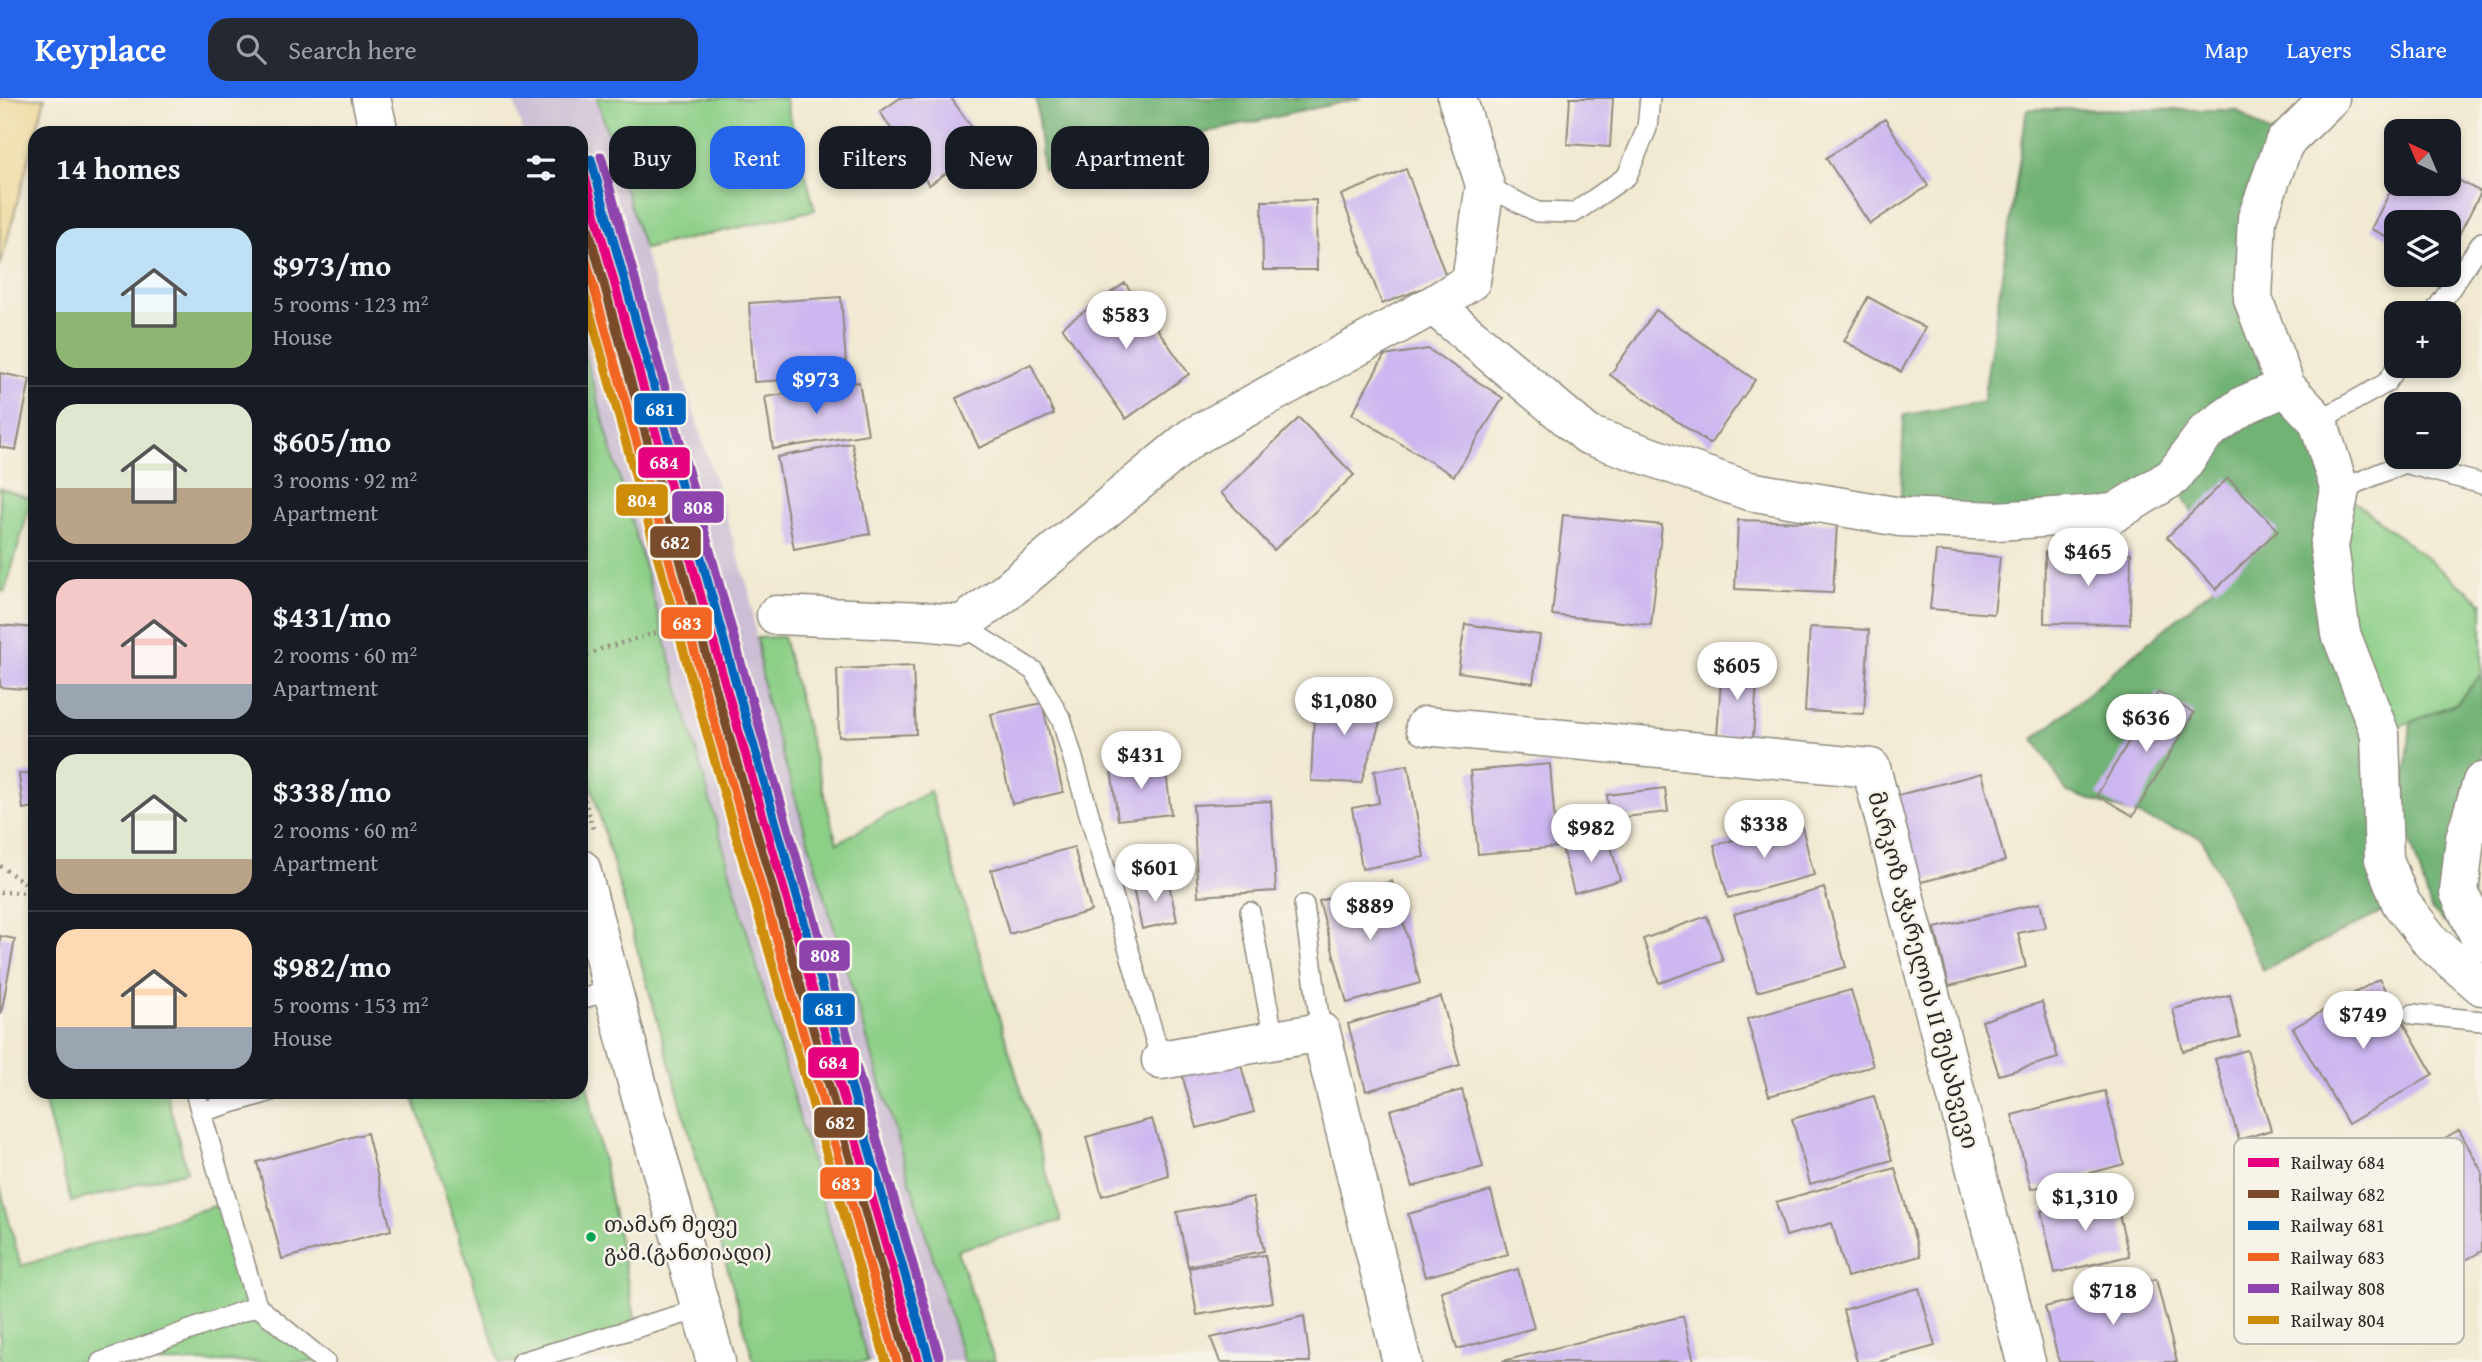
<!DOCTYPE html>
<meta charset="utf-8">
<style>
body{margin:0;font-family:"Gentium Book Plus","Noto Serif Georgian",serif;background:#242831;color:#f1f3f6;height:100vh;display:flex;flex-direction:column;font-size:26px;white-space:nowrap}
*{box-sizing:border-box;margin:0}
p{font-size:23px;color:#9ea1a6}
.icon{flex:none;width:38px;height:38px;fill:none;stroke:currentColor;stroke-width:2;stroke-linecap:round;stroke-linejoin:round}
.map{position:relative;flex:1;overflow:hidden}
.sheet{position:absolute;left:28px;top:28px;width:560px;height:973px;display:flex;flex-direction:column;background:#171b24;border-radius:21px;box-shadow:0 4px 10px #0003}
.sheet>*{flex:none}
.top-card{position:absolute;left:609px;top:28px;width:665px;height:63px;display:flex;gap:14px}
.needle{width:46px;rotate:316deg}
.controls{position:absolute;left:2384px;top:21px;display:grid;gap:14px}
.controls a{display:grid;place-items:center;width:77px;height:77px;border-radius:14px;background:#171b24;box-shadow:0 4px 10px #0003;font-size:35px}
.price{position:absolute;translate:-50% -60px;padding:0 16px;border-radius:24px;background:#fff;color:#222;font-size:23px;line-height:46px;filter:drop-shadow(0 2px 4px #0008)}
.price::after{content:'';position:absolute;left:50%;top:42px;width:21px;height:16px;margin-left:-10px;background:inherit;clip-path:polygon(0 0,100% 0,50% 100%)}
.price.active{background:#2563eb;color:#fff}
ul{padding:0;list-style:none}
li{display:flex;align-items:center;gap:21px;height:175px;padding:0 28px}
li+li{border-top:2px solid #363941}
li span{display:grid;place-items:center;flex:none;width:196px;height:140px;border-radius:21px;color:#555}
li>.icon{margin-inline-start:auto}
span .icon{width:84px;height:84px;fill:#fffc;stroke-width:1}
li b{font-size:30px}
h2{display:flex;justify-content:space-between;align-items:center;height:84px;padding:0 28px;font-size:30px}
.chip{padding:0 24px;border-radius:21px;background:#171b24;box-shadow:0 4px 10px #0003;font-size:24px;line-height:63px}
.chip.active{background:#2563eb;color:#fff}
header{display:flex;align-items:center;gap:42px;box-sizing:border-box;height:98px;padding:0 35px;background:#2563eb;color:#fff}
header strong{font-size:33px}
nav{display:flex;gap:38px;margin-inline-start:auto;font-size:24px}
.search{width:490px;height:63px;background:#242831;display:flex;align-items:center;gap:18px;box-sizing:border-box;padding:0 24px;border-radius:21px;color:#9ea1a6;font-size:26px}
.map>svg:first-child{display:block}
.industrial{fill:#ccbed4}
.green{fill:#8ccf87;stroke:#5c7d59;stroke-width:2}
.forest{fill:#71b274;stroke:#4e6e50;stroke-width:2}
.sand{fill:#eeda9e;stroke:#8c8264;stroke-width:2}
.building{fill:#cdb7f0}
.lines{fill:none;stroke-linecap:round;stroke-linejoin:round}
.service-casing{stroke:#8e8a7e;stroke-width:22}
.minor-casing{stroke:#8e8a7e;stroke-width:41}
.primary-casing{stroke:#8e8a7e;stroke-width:41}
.path{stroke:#8e8a7e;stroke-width:4.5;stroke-dasharray:2 5;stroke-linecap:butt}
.service{stroke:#fff;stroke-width:19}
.minor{stroke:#fff;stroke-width:38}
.primary{stroke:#fff;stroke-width:38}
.rail-1-casing{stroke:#f7f3e8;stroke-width:14}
.rail-2-casing{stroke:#f7f3e8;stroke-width:14}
.rail-3-casing{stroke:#f7f3e8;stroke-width:14}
.rail-4-casing{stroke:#f7f3e8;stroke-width:14}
.rail-5-casing{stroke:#f7f3e8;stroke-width:14}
.rail-6-casing{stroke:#f7f3e8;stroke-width:14}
.rail-1{stroke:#e5007d;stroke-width:9}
.rail-2{stroke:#7a4b2a;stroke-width:9}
.rail-3{stroke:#0065bd;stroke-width:9}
.rail-4{stroke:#f26522;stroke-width:9}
.rail-5{stroke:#8e44ad;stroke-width:9}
.rail-6{stroke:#ce8d09;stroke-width:9}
.bus-dot{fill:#00a651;stroke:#f7f3e8;stroke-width:2.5}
.labels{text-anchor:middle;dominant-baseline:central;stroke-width:5;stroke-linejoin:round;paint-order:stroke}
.bus-label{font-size:22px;fill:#2b2b2b;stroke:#f7f3e8;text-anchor:start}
.street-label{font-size:24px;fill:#2b2b2b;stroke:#f7f3e8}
.key{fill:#f7f3e8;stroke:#bab7af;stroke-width:2}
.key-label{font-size:19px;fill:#2b2b2b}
.line-badge{stroke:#f7f3e8;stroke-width:2.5}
.badge-label{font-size:19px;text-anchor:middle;font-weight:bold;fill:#fff}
</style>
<header>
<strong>Keyplace</strong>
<div class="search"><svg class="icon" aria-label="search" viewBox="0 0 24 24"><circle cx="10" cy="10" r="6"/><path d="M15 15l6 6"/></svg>Search here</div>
<nav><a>Map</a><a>Layers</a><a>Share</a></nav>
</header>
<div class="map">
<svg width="2482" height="1264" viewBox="0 0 2482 1264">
<rect width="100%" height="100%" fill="#f7f3e8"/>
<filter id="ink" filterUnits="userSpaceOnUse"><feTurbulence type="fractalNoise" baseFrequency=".0143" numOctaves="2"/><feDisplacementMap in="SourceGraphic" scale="14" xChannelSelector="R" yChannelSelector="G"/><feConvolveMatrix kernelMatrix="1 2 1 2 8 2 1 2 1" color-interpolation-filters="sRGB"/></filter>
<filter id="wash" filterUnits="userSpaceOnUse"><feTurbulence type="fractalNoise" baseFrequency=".00686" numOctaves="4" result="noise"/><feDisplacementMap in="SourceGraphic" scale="28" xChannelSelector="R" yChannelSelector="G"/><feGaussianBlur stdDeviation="1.57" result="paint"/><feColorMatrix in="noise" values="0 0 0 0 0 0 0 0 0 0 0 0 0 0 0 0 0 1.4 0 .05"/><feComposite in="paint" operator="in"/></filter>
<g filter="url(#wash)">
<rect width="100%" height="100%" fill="#f1e9d2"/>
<path class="industrial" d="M 513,0 L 597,0 L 749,493 L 765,599 L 964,1264 L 868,1264 L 581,243 L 581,35 L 523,35 Z"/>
<path class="green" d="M 597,0 L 785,0 L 815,112 L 644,151 Z
M 581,243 L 868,1264 L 754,1264 L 581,652 Z
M 0,390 L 32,401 L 5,493 L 0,493 Z
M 2340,392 L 2482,504 L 2482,575 L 2457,605 L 2380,636 L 2341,536 Z
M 783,539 L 837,745 L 930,693 L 1061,1123 L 957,1152 L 995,1264 L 964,1264 L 765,599 L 757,540 Z
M 581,956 L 637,1229 L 521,1264 L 500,1264 L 412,994 L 581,994 Z
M 42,994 L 166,994 L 187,1073 L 71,1104 Z
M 0,1089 L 21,1168 L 227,1104 L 257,1208 L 325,1264 L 0,1264 Z"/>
<path class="forest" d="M 1036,0 L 1361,0 L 1043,71 Z
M 2027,11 L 2236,12 L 2284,45 L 2253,201 L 2318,323 L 2329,448 L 2401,805 L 2263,872 L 2201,739 L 2067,694 L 2034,641 L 2227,478 L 2173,380 L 2114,415 L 1900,419 L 1904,317 L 1983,304 Z
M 2482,575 L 2482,684 L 2465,740 L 2482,862 L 2431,811 L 2402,714 L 2411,624 L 2457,605 Z"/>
<path class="sand" d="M 0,0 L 45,0 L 0,169 Z"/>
<g id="blocks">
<path class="building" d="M 900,0 L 951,0 L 985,48 L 929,87 L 880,14 Z
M 1570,0 L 1613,0 L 1610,49 L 1567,46 Z
M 1885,21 L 1928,88 L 1870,126 L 1826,60 Z
M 1406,71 L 1447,181 L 1382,206 L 1341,97 Z
M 2448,77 L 2481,94 L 2448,158 L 2448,124 L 2396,124 L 2396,143 L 2371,131 L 2394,86 L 2448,86 Z
M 1316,102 L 1317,172 L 1263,172 L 1262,103 Z
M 1125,185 L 1189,276 L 1126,321 L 1062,229 Z
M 841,199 L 847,278 L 754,284 L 749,205 Z
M 1868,199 L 1925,230 L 1901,274 L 1844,243 Z
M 1656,212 L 1755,282 L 1710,346 L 1610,277 Z
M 1428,251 L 1503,300 L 1454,378 L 1352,316 L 1384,258 Z
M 1031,266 L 1054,316 L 979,350 L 956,300 Z
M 0,275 L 30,281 L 16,352 L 0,349 Z
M 859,284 L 868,336 L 773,351 L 765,299 Z
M 1299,320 L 1354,377 L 1274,452 L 1221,395 Z
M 852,345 L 870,436 L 794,451 L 777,359 Z
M 2228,380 L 2278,432 L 2216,491 L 2167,439 Z
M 1563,417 L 1662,427 L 1651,527 L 1552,517 Z
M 1738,422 L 1837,425 L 1833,495 L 1735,491 Z
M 1936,453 L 2000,459 L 1994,516 L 1930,511 Z
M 2045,454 L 2131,455 L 2130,526 L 2044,525 Z
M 1465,526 L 1540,537 L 1533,585 L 1458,574 Z
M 0,527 L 35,530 L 35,592 L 0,589 Z
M 1810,529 L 1869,532 L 1864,616 L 1805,613 Z
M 913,568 L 916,636 L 839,639 L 837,571 Z
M 1722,568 L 1758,570 L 1753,640 L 1717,638 Z
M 2158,594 L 2194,615 L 2133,718 L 2097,697 Z
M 1315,597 L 1387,602 L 1361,685 L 1311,683 Z
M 1042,605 L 1063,694 L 1012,706 L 991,616 Z
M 1165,664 L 1171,716 L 1118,722 L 1111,671 Z
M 1550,666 L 1557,749 L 1478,756 L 1470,673 Z
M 1408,667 L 1424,759 L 1362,771 L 1352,710 L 1379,705 L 1374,673 Z
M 35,674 L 35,709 L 23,711 L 19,676 Z
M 1982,675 L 2005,763 L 1913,786 L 1891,699 Z
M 1665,690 L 1668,714 L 1609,721 L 1607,697 Z
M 1271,703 L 1276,793 L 1198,798 L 1193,707 Z
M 1801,725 L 1814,777 L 1728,800 L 1714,747 Z
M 1608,737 L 1620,782 L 1574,795 L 1562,750 Z
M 1074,749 L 1091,813 L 1009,836 L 991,772 Z
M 1168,781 L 1177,823 L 1142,831 L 1133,790 Z
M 1392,783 L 1420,885 L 1347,905 L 1319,803 Z
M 1824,790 L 1846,869 L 1757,894 L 1734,816 Z
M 2040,805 L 2046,829 L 2018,835 L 2026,869 L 1949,888 L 1935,830 Z
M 1707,818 L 1723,863 L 1659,885 L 1643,841 Z
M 0,838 L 15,841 L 1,916 L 0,916 Z
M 2379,881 L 2433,976 L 2348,1026 L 2293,930 Z
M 1851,892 L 1873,968 L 1769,998 L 1747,921 Z
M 2230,897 L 2240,939 L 2183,953 L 2173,911 Z
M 1441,899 L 1460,967 L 1366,993 L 1348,926 Z
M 2042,904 L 2058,960 L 1999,977 L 1982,923 Z
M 2247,952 L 2271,1032 L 2239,1042 L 2215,961 Z
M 1238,957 L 1254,1014 L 1197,1030 L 1181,973 Z
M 1462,992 L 1483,1069 L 1412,1089 L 1390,1012 Z
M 2105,993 L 2124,1066 L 2031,1091 L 2012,1017 Z
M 1874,998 L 1892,1062 L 1810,1086 L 1792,1021 Z
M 1152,1021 L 1169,1078 L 1102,1098 L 1086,1039 Z
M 2459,1032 L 2482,1074 L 2482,1153 L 2437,1178 L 2381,1076 Z
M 367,1035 L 391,1132 L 282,1161 L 257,1064 Z
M 1895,1070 L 1920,1158 L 1847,1179 L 1832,1125 L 1786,1138 L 1776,1104 Z
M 1491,1093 L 1508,1156 L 1425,1179 L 1408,1116 Z
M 2114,1095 L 2129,1158 L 2055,1175 L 2041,1113 Z
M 1253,1099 L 1264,1153 L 1188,1168 L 1177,1114 Z
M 1265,1157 L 1273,1204 L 1197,1217 L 1189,1170 Z
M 1518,1171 L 1534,1230 L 1457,1251 L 1441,1193 Z
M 2156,1181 L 2177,1264 L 2059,1264 L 2045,1209 Z
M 1919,1190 L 1935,1248 L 1878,1264 L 1857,1264 L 1843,1212 Z
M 1304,1218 L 1310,1264 L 1220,1264 L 1211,1240 Z
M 1683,1218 L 1694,1264 L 1503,1264 L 1503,1263 Z"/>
</g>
</g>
<g filter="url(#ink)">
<use href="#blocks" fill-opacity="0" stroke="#8e8a7e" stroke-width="2"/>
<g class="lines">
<defs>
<path id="service" d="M 1485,87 L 1537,114 L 1574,115 L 1627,78 L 1647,30 L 1650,0
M 2434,215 L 2482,144
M 2318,323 L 2386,285 L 2398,268
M 2340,392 L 2404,365 L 2482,386
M 961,527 L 1034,573 L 1062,623 L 1161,962
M 1304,807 L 1321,934
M 1250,814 L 1274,942
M 581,901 L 612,892
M 2413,916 L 2482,923
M 195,994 L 257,1208 L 325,1264
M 201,1014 L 269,994
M 101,1264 L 257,1208
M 521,1264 L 700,1211"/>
<path id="minor" d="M 1433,207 L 1588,337 L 1749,393 L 1900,419 L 1997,423 L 2114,415 L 2173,379 L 2206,334 L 2244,307 L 2286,289 L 2318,323 L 2340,392 L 2329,448 L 2341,536 L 2380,636 L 2384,761 L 2401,805 L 2432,845 L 2482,888
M 2286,289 L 2253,201 L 2257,120 L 2284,45 L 2330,0
M 776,517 L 923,523 L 961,527 L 1005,495 L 1191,340 L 1433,207 L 1471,183 L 1485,87 L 1457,0
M 1425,628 L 1871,670 L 2026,1264
M 2482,684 L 2465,740 L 2459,794 L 2482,844
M 1161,962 L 1321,934 L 1402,1264"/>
<path id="primary" d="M 371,0 L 379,35
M 581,771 L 639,992 L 716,1264"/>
</defs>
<use href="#service" class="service-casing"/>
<use href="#minor" class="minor-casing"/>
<use href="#primary" class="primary-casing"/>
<path class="path" d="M 581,560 L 601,551 L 686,526
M 581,688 L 593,731
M 0,768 L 35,792
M 0,794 L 35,795"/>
<use href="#service" class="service"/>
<use href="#minor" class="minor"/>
<use href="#primary" class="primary"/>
<defs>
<path id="rail-1" d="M 581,64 L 723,578 L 919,1264"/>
<path id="rail-2" d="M 581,103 L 713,581 L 908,1264"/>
<path id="rail-3" d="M 591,61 L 733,575 L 929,1261"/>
<path id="rail-4" d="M 581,143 L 703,584 L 897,1264"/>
<path id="rail-5" d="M 601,58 L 743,572 L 939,1258"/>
<path id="rail-6" d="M 581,182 L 693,587 L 886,1264"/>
</defs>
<use href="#rail-1" class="rail-1-casing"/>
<use href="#rail-2" class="rail-2-casing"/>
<use href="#rail-3" class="rail-3-casing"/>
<use href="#rail-4" class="rail-4-casing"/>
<use href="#rail-5" class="rail-5-casing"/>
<use href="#rail-6" class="rail-6-casing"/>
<use href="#rail-1" class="rail-1"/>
<use href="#rail-2" class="rail-2"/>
<use href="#rail-3" class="rail-3"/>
<use href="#rail-4" class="rail-4"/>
<use href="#rail-5" class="rail-5"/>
<use href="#rail-6" class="rail-6"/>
</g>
</g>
<circle class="bus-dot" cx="591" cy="1139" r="6"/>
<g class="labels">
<g class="bus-label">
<text x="604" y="1126">თამარ მეფე<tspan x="604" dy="28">გამ.(განთიადი)</tspan></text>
</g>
<g class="street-label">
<text transform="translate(1924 872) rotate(75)">მარკოზ აჭარელის II შესახვევი</text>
</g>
</g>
<rect x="2234" y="1040" width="230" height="206" rx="10" class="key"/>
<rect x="2248" y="1060" width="31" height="9" fill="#e5007d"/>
<rect x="2248" y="1092" width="31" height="8" fill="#7a4b2a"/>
<rect x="2248" y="1123" width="31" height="9" fill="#0065bd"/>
<rect x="2248" y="1155" width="31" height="8" fill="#f26522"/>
<rect x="2248" y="1186" width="31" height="9" fill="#8e44ad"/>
<rect x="2248" y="1218" width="31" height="8" fill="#ce8d09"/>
<g class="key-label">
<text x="2291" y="1071">Railway 684</text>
<text x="2291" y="1103">Railway 682</text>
<text x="2291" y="1134">Railway 681</text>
<text x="2291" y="1166">Railway 683</text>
<text x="2291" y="1197">Railway 808</text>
<text x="2291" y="1229">Railway 804</text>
</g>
<g class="line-badge">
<rect x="633" y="294" width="54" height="34" rx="7" fill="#0065bd"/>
<rect x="637" y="348" width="54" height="33" rx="7" fill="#e5007d"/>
<rect x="615" y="385" width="54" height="34" rx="7" fill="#ce8d09"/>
<rect x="671" y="392" width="54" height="34" rx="7" fill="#8e44ad"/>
<rect x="649" y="427" width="53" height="34" rx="7" fill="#7a4b2a"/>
<rect x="660" y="508" width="53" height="34" rx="7" fill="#f26522"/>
<rect x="798" y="841" width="53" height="33" rx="7" fill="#8e44ad"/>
<rect x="802" y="894" width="54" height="34" rx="7" fill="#0065bd"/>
<rect x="807" y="948" width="53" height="33" rx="7" fill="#e5007d"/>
<rect x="813" y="1008" width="53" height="33" rx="7" fill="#7a4b2a"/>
<rect x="819" y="1068" width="54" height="34" rx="7" fill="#f26522"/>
</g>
<g class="badge-label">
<text x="660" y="318">681</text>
<text x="664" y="371">684</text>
<text x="642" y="409">804</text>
<text x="698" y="416">808</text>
<text x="675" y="451">682</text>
<text x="687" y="532">683</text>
<text x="825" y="864">808</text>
<text x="829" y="918">681</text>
<text x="833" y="971">684</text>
<text x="840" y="1031">682</text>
<text x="846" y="1092">683</text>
</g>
</svg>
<div class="controls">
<a><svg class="needle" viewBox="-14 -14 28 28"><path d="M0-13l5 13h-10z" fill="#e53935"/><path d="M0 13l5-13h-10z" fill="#9ea1a6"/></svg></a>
<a><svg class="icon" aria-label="layers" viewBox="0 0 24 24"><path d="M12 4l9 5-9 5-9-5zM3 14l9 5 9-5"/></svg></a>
<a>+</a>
<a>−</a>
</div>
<b class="price" style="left:1126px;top:253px">$583</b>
<b class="price active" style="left:816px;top:318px">$973</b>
<b class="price" style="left:2088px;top:490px">$465</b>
<b class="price" style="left:1737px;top:604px">$605</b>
<b class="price" style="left:1344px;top:639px">$1,080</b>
<b class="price" style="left:2146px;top:656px">$636</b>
<b class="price" style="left:1141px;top:693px">$431</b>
<b class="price" style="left:1764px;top:762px">$338</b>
<b class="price" style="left:1591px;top:766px">$982</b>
<b class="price" style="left:1155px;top:806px">$601</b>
<b class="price" style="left:1370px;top:844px">$889</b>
<b class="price" style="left:2363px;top:953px">$749</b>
<b class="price" style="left:2085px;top:1135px">$1,310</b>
<b class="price" style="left:2113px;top:1229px">$718</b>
<div class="top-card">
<a class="chip">Buy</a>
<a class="chip active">Rent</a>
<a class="chip">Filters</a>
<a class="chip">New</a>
<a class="chip">Apartment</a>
</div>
<section class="sheet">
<h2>14 homes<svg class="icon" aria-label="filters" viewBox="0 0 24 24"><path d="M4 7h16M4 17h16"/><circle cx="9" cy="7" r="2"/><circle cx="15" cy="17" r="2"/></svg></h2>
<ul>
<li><span style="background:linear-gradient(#bfe0f5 60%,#8fb573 0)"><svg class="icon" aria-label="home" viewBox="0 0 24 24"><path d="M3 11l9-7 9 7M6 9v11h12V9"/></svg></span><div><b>$973/mo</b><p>5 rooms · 123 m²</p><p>House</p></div></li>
<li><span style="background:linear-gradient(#dfe7d0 60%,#b9a48a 0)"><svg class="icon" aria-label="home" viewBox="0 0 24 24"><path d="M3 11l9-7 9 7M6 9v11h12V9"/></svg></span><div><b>$605/mo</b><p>3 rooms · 92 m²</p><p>Apartment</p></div></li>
<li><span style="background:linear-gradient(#f6c9c9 75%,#9aa5b1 0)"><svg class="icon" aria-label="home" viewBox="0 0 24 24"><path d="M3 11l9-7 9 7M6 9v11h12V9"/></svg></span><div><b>$431/mo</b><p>2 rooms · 60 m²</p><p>Apartment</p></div></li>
<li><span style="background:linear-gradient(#dfe7d0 75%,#b9a48a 0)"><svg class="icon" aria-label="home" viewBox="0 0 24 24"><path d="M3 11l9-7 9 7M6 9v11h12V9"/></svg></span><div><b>$338/mo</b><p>2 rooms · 60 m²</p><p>Apartment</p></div></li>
<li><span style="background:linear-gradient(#ffd9b3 70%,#9aa5b1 0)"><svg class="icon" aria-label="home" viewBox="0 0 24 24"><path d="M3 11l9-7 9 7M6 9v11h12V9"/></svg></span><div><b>$982/mo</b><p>5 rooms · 153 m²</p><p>House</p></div></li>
</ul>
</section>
</div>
